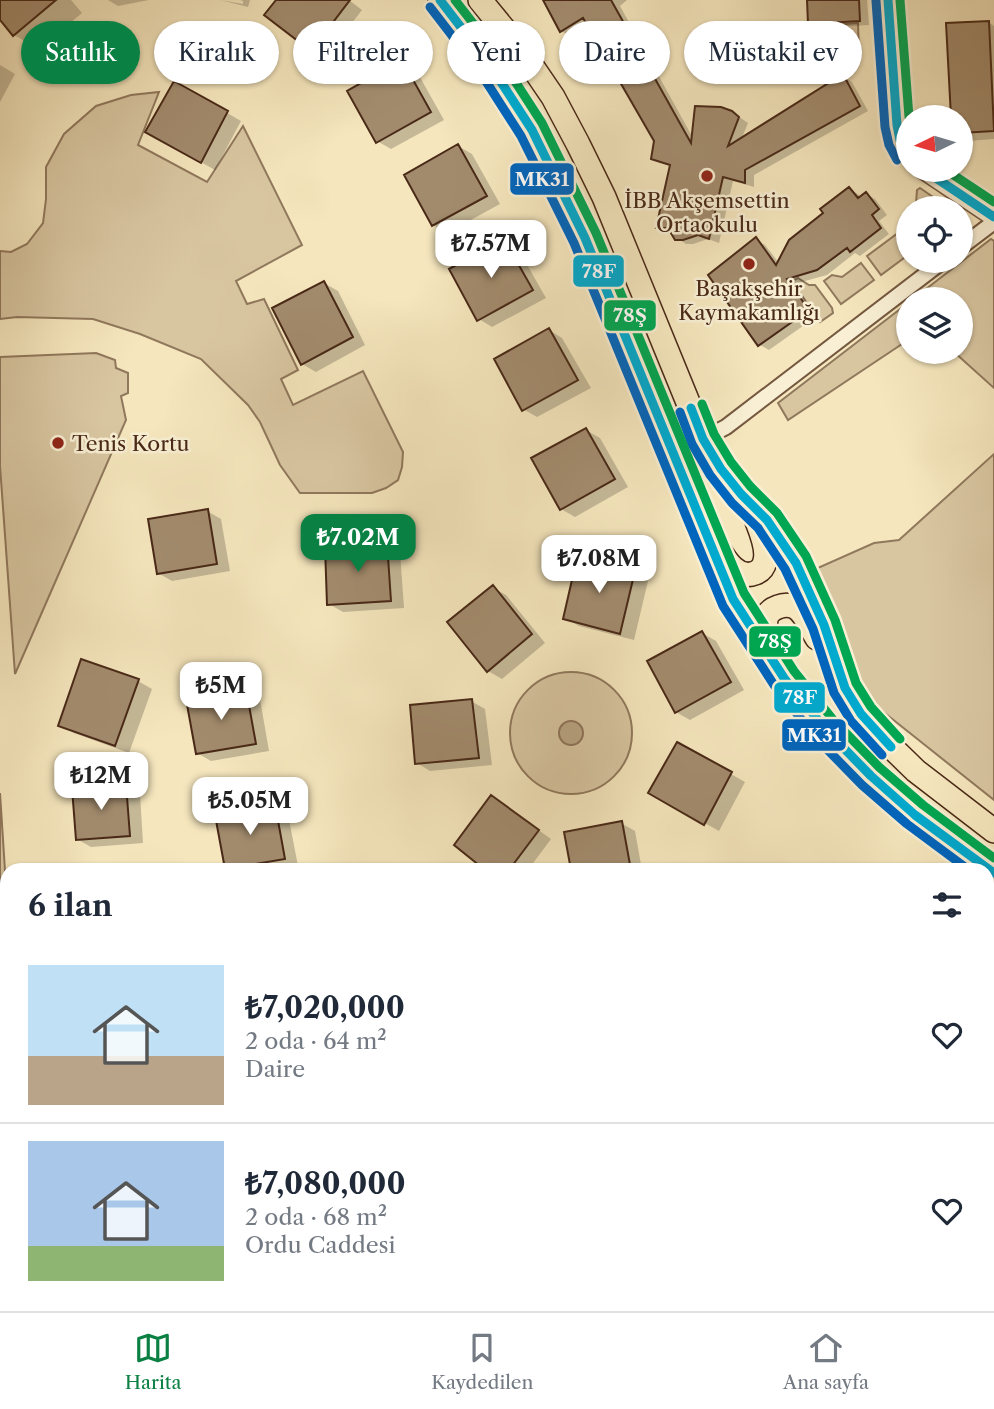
<!DOCTYPE html>
<html lang="tr">
<meta charset="utf-8">
<style>
body{margin:0;font-family:"Libre Caslon Text",serif;background:#f2f2f3;color:#1f2937;height:100vh;display:flex;flex-direction:column;font-size:26px;white-space:nowrap}
*{box-sizing:border-box;margin:0}
p{font-size:23px;color:#747a83}
.icon{flex:none;width:38px;height:38px;fill:none;stroke:currentColor;stroke-width:2;stroke-linecap:round;stroke-linejoin:round}
.map{position:relative;flex:1;overflow:hidden}
.details{position:absolute;left:0px;top:863px;width:994px;height:450px;display:flex;flex-direction:column;background:#fff;border-radius:21px 21px 0 0;box-shadow:0 2px 5px #0004}
.details>*{flex:none}
.hud{position:absolute;left:21px;top:21px;width:952px;height:63px;display:flex;gap:14px}
.needle{width:46px;rotate:265deg}
.tools{position:absolute;left:896px;top:105px;display:grid;gap:14px}
.tools a{display:grid;place-items:center;width:77px;height:77px;border-radius:50%;background:#fff;box-shadow:0 2px 5px #0004;font-size:35px}
.price{position:absolute;translate:-50% -60px;padding:0 16px;border-radius:14px;background:#fff;color:#222;font-size:23px;line-height:46px;filter:drop-shadow(0 2px 4px #0008)}
.price::after{content:'';position:absolute;left:50%;top:42px;width:21px;height:16px;margin-left:-10px;background:inherit;clip-path:polygon(0 0,100% 0,50% 100%)}
.price.active{background:#0b8043;color:#fff}
ul{padding:0;list-style:none}
li{display:flex;align-items:center;gap:21px;height:175px;padding:0 28px}
li+li{border-top:2px solid #e0e1e3}
li span{display:grid;place-items:center;flex:none;width:196px;height:140px;border-radius:0px;color:#555}
li>.icon{margin-inline-start:auto}
span .icon{width:84px;height:84px;fill:#fffc;stroke-width:1}
li b{font-size:30px}
h2{display:flex;justify-content:space-between;align-items:center;height:84px;padding:0 28px;font-size:30px}
.chip{padding:0 24px;border-radius:32px;background:#fff;box-shadow:0 2px 5px #0004;font-size:24px;line-height:63px}
.chip.active{background:#0b8043;color:#fff}
.tab-bar{display:flex;justify-content:space-around;align-items:center;height:98px;border-top:2px solid #e0e1e3;background:#fff;font-size:19px;color:#747a83}
.tab-bar a{display:grid;justify-items:center;gap:4px}
.tab-bar .active{color:#0b8043}
.map>svg:first-child{display:block}
.green{fill:#d8c6a1;stroke:#90785c;stroke-width:2}
.water{fill:#bba685;stroke:#8d7459;stroke-width:2}
.shadow{fill:#0003}
.building{fill:#a28b6d;stroke:#492917;stroke-width:2}
.lines{fill:none;stroke-linecap:round;stroke-linejoin:round}
.minor-casing{stroke:#745840;stroke-width:18}
.tertiary-casing{stroke:#745840;stroke-width:21}
.primary-casing{stroke:#492917;stroke-width:26}
.minor{stroke:#f8efd4;stroke-width:14}
.tertiary{stroke:#f8efd4;stroke-width:18}
.primary{stroke:#f5e6bd;stroke-width:23}
.bus-1-casing{stroke:#f8efd4;stroke-width:14}
.bus-2-casing{stroke:#f8efd4;stroke-width:14}
.bus-3-casing{stroke:#f8efd4;stroke-width:14}
.bus-1{stroke:#00a9ce;stroke-width:9}
.bus-2{stroke:#0065bd;stroke-width:9}
.bus-3{stroke:#00a651;stroke-width:9}
.poi-dot{fill:#8f2418;stroke:#f8efd4;stroke-width:2.5}
.labels{text-anchor:middle;dominant-baseline:central;stroke-width:5;stroke-linejoin:round;paint-order:stroke}
.poi-label{font-size:21px;fill:#492917;stroke:#f8efd4}
.line-badge{stroke:#f8efd4;stroke-width:2.5}
.badge-label{font-size:19px;text-anchor:middle;font-weight:bold;fill:#fff}
</style>
<div class="map">
<svg width="994" height="1311" viewBox="0 0 994 1311">
<rect width="100%" height="100%" fill="#f5e6bd"/>
<filter id="stains"><feTurbulence type="fractalNoise" baseFrequency=".00286" numOctaves="4"/><feColorMatrix values="0 0 0 0 .2 0 0 0 0 .09 0 0 0 0 .02 0 0 0 .5 -.17"/></filter>
<radialGradient id="worn" r=".72"><stop offset=".6" stop-color="#630" stop-opacity="0"/><stop offset="1" stop-color="#630" stop-opacity=".3"/></radialGradient>
<path class="green" d="M 858,23 L 859,54 L 821,51 L 819,26 Z
M 159,92 L 138,145 L 207,182 L 243,126 L 302,245 L 236,281 L 247,304 L 264,299 L 298,370 L 281,379 L 293,405 L 363,371 L 403,452 L 402,467 L 398,480 L 386,488 L 372,493 L 300,493 L 280,465 L 260,422 L 248,405 L 201,359 L 140,334 L 93,319 L 17,317 L 0,319 L 0,251 L 11,252 L 27,244 L 43,223 L 46,199 L 46,167 L 64,134 L 96,106 L 131,95 Z
M 920,188 L 949,208 L 913,208 L 916,203 L 917,190 Z
M 898,233 L 908,247 L 908,255 L 881,275 L 867,256 Z
M 991,239 L 994,241 L 994,388 L 954,352 L 961,352 L 961,299 L 913,299 Z
M 861,263 L 874,280 L 841,304 L 824,281 L 832,275 L 842,277 Z
M 798,278 L 809,285 L 815,285 L 832,308 L 833,313 L 820,322 L 792,281 Z
M 908,303 L 908,340 L 788,420 L 778,403 Z
M 96,353 L 115,360 L 116,368 L 128,373 L 128,393 L 121,396 L 126,420 L 15,674 L 0,466 L 0,357 Z
M 994,454 L 994,800 L 852,687 L 811,571 L 874,543 L 899,540 Z
M510 733a61 61 0 1 1 122 0a61 61 0 1 1-122 0Z
M 0,793 L 7,902 L 7,1074 L 0,1085 Z
M 987,1215 L 994,1222 L 994,1311 L 940,1311 L 941,1306 L 987,1306 Z"/>
<path class="water" d="M559 733a12 12 0 1 1 24 0a12 12 0 1 1-24 0Z"/>
<path class="shadow" d="M 0,0 L 71,0 L 82,13 L 39,49 L 14,35 L 0,18 Z
M 108,0 L 149,0 L 118,6 Z
M 220,0 L 243,4 L 243,1 L 240,0 L 250,0 L 248,7 Z
M 278,0 L 349,0 L 362,10 L 325,58 L 312,50 Z
M 545,0 L 627,0 L 620,6 L 693,138 L 732,112 L 748,123 L 741,140 L 843,76 L 852,82 L 868,111 L 754,175 L 754,187 L 733,181 L 719,243 L 708,239 L 693,244 L 686,244 L 677,238 L 673,233 L 666,233 L 658,228 L 672,166 L 653,158 L 656,141 L 589,25 L 570,36 L 561,31 Z
M 808,0 L 867,0 L 869,25 L 819,28 L 810,23 Z
M 988,22 L 994,26 L 994,139 L 968,141 L 961,137 L 961,117 L 953,117 L 947,25 Z
M 402,63 L 416,70 L 444,120 L 391,149 L 377,141 Z
M 0,65 L 15,74 L 0,102 Z
M 175,83 L 241,121 L 215,170 L 147,132 Z
M 458,146 L 472,154 L 500,204 L 447,233 L 433,225 Z
M 849,189 L 858,194 L 861,198 L 866,194 L 875,199 L 887,215 L 879,221 L 889,234 L 860,256 L 855,253 L 827,275 L 794,284 L 817,316 L 769,350 L 760,345 L 756,240 L 765,245 L 779,263 Z
M 504,241 L 518,249 L 546,298 L 492,327 L 479,319 Z
M 324,283 L 338,291 L 365,345 L 316,372 L 302,364 Z
M 549,330 L 562,338 L 591,388 L 537,417 L 523,409 Z
M 586,430 L 600,438 L 628,487 L 575,517 L 561,509 Z
M 207,511 L 221,519 L 230,571 L 172,581 L 158,573 Z
M 387,544 L 400,552 L 404,608 L 343,612 L 329,604 Z
M 634,573 L 648,581 L 634,640 L 579,626 L 565,618 Z
M 493,588 L 506,595 L 545,643 L 502,679 L 488,671 Z
M 702,633 L 716,641 L 744,690 L 690,720 L 676,712 Z
M 138,681 L 152,689 L 129,753 L 74,733 L 60,725 Z
M 246,691 L 260,699 L 269,751 L 211,761 L 197,753 Z
M 471,701 L 485,709 L 492,765 L 430,771 L 417,763 Z
M 678,744 L 745,782 L 719,831 L 651,793 Z
M 126,786 L 140,794 L 143,843 L 91,847 L 77,839 Z
M 275,806 L 288,814 L 298,866 L 277,870 L 230,870 L 227,868 Z
M 505,806 L 551,839 L 528,870 L 488,870 Z
M 621,823 L 635,831 L 642,870 L 573,870 Z
M 765,865 L 773,870 L 762,870 Z
M 987,1005 L 994,1010 L 994,1018 L 987,1028 Z
M 0,1140 L 7,1142 L 7,1199 L 0,1196 Z"/>
<path class="building" d="M 0,0 L 56,0 L 13,36 L 0,20 Z
M 276,0 L 350,0 L 311,51 L 264,15 Z
M 543,0 L 611,0 L 691,143 L 695,106 L 721,107 L 732,111 L 739,117 L 728,146 L 843,74 L 860,106 L 745,170 L 745,183 L 723,177 L 709,239 L 698,235 L 683,240 L 675,240 L 668,228 L 656,228 L 670,165 L 651,159 L 654,141 L 583,18 L 560,32 Z
M 807,0 L 859,0 L 860,21 L 808,24 Z
M 989,21 L 994,131 L 961,133 L 961,117 L 951,117 L 946,23 Z
M 402,60 L 431,112 L 376,143 L 347,91 Z
M 174,81 L 228,111 L 201,163 L 145,132 Z
M 458,144 L 487,196 L 432,226 L 404,175 Z
M 849,187 L 858,198 L 866,192 L 879,209 L 872,215 L 881,228 L 850,252 L 847,248 L 817,270 L 787,279 L 809,310 L 758,346 L 708,275 L 756,237 L 776,265 L 789,240 L 823,213 L 820,209 Z
M 504,239 L 533,290 L 477,321 L 449,269 Z
M 324,281 L 353,337 L 301,365 L 272,308 Z
M 549,328 L 578,380 L 522,411 L 494,359 Z
M 586,428 L 615,479 L 560,510 L 531,458 Z
M 208,509 L 217,564 L 157,574 L 148,519 Z
M 387,542 L 391,601 L 327,605 L 325,546 Z
M 577,558 L 635,571 L 620,634 L 563,619 Z
M 493,585 L 532,634 L 487,672 L 447,622 Z
M 702,631 L 731,682 L 675,713 L 647,661 Z
M 81,659 L 139,679 L 115,746 L 58,726 Z
M 246,689 L 256,744 L 196,754 L 186,699 Z
M 472,699 L 479,758 L 415,764 L 410,705 Z
M 677,742 L 732,772 L 704,825 L 648,793 Z
M 126,784 L 130,836 L 76,840 L 72,788 Z
M 491,795 L 539,830 L 509,870 L 485,870 L 454,845 Z
M 275,804 L 285,859 L 225,869 L 215,815 Z
M 622,821 L 631,870 L 571,870 L 564,832 Z"/>
<g class="lines">
<defs>
<path id="minor" d="M 961,247 L 994,222
M 703,439 L 726,427 L 943,261
M 0,1274 L 7,1273
M 7,1311 L 18,1306"/>
<path id="tertiary" d="M 888,0 L 897,125 L 900,140 L 908,154
M 924,170 L 994,217
M 909,1311 L 910,1306"/>
<path id="primary" d="M 440,0 L 490,65 L 532,130 L 585,238 L 733,599 L 784,678 L 826,730 L 871,776 L 915,815 L 994,873
M 480,0 L 521,50 L 553,97 L 578,144 L 604,197 L 703,439 L 721,469 L 741,494 L 767,520 L 779,536 L 796,563 L 824,625 L 845,688 L 861,714 L 877,733 L 916,771 L 994,831
M 718,548 C 726,561 738,580 755,573 C 761,571 764,566 765,561 C 769,546 758,526 754,513
M 772,649 C 767,634 758,614 778,607 C 783,605 790,605 795,607 C 805,612 811,629 817,638
M 987,1098 L 994,1089
M 987,1162 L 994,1152
M 640,1311 L 712,1306
M 876,1311 L 882,1306"/>
</defs>
<use href="#minor" class="minor-casing"/>
<use href="#tertiary" class="tertiary-casing"/>
<use href="#primary" class="primary-casing"/>
<use href="#minor" class="minor"/>
<use href="#tertiary" class="tertiary"/>
<use href="#primary" class="primary"/>
<defs>
<path id="bus-1" d="M 440,0 L 490,65 L 532,130 L 585,238 L 733,599 L 784,678 L 826,730 L 871,776 L 915,815 L 994,873
M 888,0 L 897,125 L 900,140 L 908,154
M 924,170 L 994,217
M 691,408 L 703,439 L 721,469 L 741,494 L 767,520 L 796,563 L 824,625 L 845,688 L 861,714 L 891,747
M 640,1311 L 712,1306"/>
<path id="bus-2" d="M 876,1 L 885,127 L 889,145 L 897,160
M 430,7 L 480,72 L 521,136 L 574,243 L 723,606 L 774,685 L 817,739 L 862,785 L 907,824 L 969,870
M 680,412 L 692,444 L 710,475 L 732,503 L 758,528 L 785,569 L 813,629 L 834,693 L 851,721 L 882,755"/>
<path id="bus-3" d="M 455,0 L 500,58 L 542,123 L 596,233 L 744,593 L 794,671 L 835,722 L 879,767 L 923,805 L 994,858
M 900,0 L 909,117
M 946,170 L 994,202
M 702,404 L 714,434 L 731,462 L 750,486 L 777,513 L 806,556 L 835,620 L 856,683 L 871,707 L 900,739"/>
</defs>
<use href="#bus-1" class="bus-1-casing"/>
<use href="#bus-2" class="bus-2-casing"/>
<use href="#bus-3" class="bus-3-casing"/>
<use href="#bus-1" class="bus-1"/>
<use href="#bus-2" class="bus-2"/>
<use href="#bus-3" class="bus-3"/>
</g>
<g class="poi-dot">
<circle cx="707" cy="176" r="7"/>
<circle cx="749" cy="264" r="7"/>
<circle cx="58" cy="443" r="7"/>
</g>
<g class="labels">
<g class="poi-label">
<text x="707" y="200">İBB Akşemsettin<tspan x="707" dy="24">Ortaokulu</tspan></text>
<text x="749" y="288">Başakşehir<tspan x="749" dy="24">Kaymakamlığı</tspan></text>
<text x="72" y="443" text-anchor="start">Tenis Kortu</text>
</g>
</g>
<g class="line-badge">
<rect x="509" y="162" width="66" height="34" rx="7" fill="#0065bd"/>
<rect x="572" y="254" width="53" height="34" rx="7" fill="#00a9ce"/>
<rect x="603" y="299" width="54" height="33" rx="7" fill="#00a651"/>
<rect x="748" y="625" width="54" height="33" rx="7" fill="#00a651"/>
<rect x="773" y="681" width="53" height="33" rx="7" fill="#00a9ce"/>
<rect x="781" y="718" width="66" height="34" rx="7" fill="#0065bd"/>
</g>
<g class="badge-label">
<text x="542" y="186">MK31</text>
<text x="599" y="278">78F</text>
<text x="630" y="322">78Ş</text>
<text x="775" y="648">78Ş</text>
<text x="800" y="704">78F</text>
<text x="814" y="742">MK31</text>
</g>
<rect width="100%" height="100%" filter="url(#stains)"/>
<rect width="100%" height="100%" fill="url(#worn)"/>
</svg>
<div class="tools">
<a><svg class="needle" viewBox="-14 -14 28 28"><path d="M0-13l5 13h-10z" fill="#e53935"/><path d="M0 13l5-13h-10z" fill="#747a83"/></svg></a>
<a><svg class="icon" aria-label="locate" viewBox="0 0 24 24"><circle cx="12" cy="12" r="6"/><path d="M12 2v4M12 18v4M2 12h4M18 12h4"/></svg></a>
<a><svg class="icon" aria-label="layers" viewBox="0 0 24 24"><path d="M12 4l9 5-9 5-9-5zM3 14l9 5 9-5"/></svg></a>
</div>
<b class="price" style="left:491px;top:280px">₺7.57M</b>
<b class="price active" style="left:358px;top:574px">₺7.02M</b>
<b class="price" style="left:599px;top:595px">₺7.08M</b>
<b class="price" style="left:221px;top:722px">₺5M</b>
<b class="price" style="left:101px;top:812px">₺12M</b>
<b class="price" style="left:250px;top:837px">₺5.05M</b>
<div class="hud">
<a class="chip active">Satılık</a>
<a class="chip">Kiralık</a>
<a class="chip">Filtreler</a>
<a class="chip">Yeni</a>
<a class="chip">Daire</a>
<a class="chip">Müstakil ev</a>
</div>
<section class="details">
<h2>6 ilan<svg class="icon" aria-label="filters" viewBox="0 0 24 24"><path d="M4 7h16M4 17h16"/><circle cx="9" cy="7" r="2"/><circle cx="15" cy="17" r="2"/></svg></h2>
<ul>
<li><span style="background:linear-gradient(#bfe0f5 65%,#b9a48a 0)"><svg class="icon" aria-label="home" viewBox="0 0 24 24"><path d="M3 11l9-7 9 7M6 9v11h12V9"/></svg></span><div><b>₺7,020,000</b><p>2 oda · 64 m²</p><p>Daire</p></div><svg class="icon" aria-label="heart" viewBox="0 0 24 24"><path d="M12 20l-8-8c-3-5 5-10 8-4 3-6 11-1 8 4z"/></svg></li>
<li><span style="background:linear-gradient(#a9c7e8 75%,#8fb573 0)"><svg class="icon" aria-label="home" viewBox="0 0 24 24"><path d="M3 11l9-7 9 7M6 9v11h12V9"/></svg></span><div><b>₺7,080,000</b><p>2 oda · 68 m²</p><p>Ordu Caddesi</p></div><svg class="icon" aria-label="heart" viewBox="0 0 24 24"><path d="M12 20l-8-8c-3-5 5-10 8-4 3-6 11-1 8 4z"/></svg></li>
</ul>
</section>
</div>
<nav class="tab-bar">
<a class="active"><svg class="icon" aria-label="map" viewBox="0 0 24 24"><path d="M3 6l6-2 6 2 6-2v14l-6 2-6-2-6 2zM9 4v14M15 6v14"/></svg>Harita</a>
<a><svg class="icon" aria-label="saved" viewBox="0 0 24 24"><path d="M7 4h10v16l-5-4-5 4z"/></svg>Kaydedilen</a>
<a><svg class="icon" aria-label="home" viewBox="0 0 24 24"><path d="M3 11l9-7 9 7M6 9v11h12V9"/></svg>Ana sayfa</a>
</nav>
